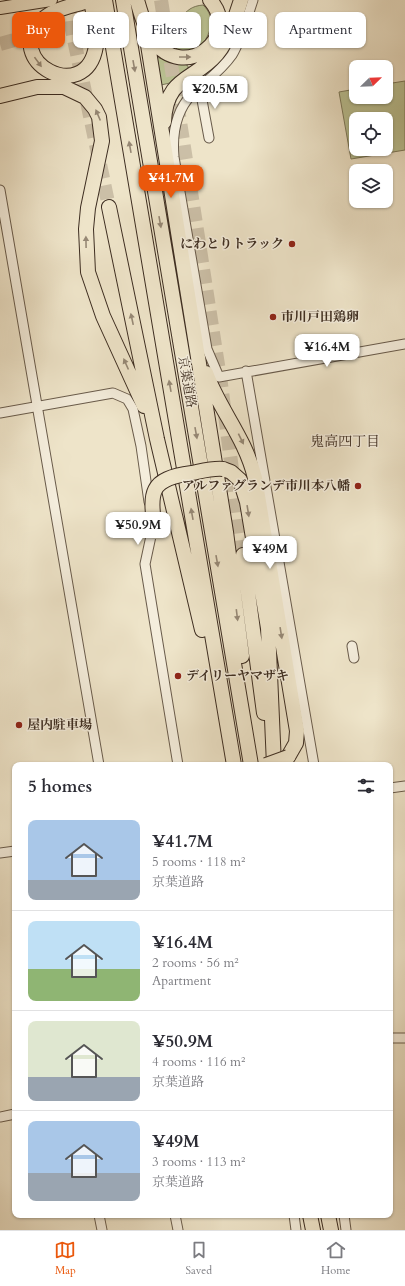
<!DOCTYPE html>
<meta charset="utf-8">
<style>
body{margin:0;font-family:Cardo,"Noto Serif JP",serif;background:#f2f2f3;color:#2b2b33;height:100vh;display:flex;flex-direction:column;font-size:15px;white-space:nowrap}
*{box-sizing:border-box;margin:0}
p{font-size:13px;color:#7c7c81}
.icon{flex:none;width:22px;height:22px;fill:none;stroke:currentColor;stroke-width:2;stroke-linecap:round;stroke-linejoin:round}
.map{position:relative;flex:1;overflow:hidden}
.sheet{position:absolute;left:12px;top:762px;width:381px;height:456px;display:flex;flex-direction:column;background:#fff;border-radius:8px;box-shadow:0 1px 3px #0004}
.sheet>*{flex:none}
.guide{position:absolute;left:12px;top:12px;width:381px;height:36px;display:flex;gap:8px}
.needle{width:26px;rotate:67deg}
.tools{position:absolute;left:349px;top:60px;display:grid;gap:8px}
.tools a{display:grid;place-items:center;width:44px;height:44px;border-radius:8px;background:#fff;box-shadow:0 1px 3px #0004;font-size:20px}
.price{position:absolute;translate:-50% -34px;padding:0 9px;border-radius:8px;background:#fff;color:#222;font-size:13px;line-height:26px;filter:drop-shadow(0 1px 2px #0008)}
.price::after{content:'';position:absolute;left:50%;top:24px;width:12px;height:9px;margin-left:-6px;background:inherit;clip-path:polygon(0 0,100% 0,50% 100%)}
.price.selected{background:#ea580c;color:#fff}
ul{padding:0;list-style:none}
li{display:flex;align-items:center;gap:12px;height:100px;padding:0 16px}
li+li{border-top:1px solid #e1e1e2}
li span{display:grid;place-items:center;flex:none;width:112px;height:80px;border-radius:8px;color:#555}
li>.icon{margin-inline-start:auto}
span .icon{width:48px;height:48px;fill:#fffc;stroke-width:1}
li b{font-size:17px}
h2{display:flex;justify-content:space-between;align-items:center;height:48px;padding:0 16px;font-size:17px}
.pill{padding:0 14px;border-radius:8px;background:#fff;box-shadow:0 1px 3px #0004;font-size:14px;line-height:36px}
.pill.selected{background:#ea580c;color:#fff}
.tabs{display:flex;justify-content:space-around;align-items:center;height:56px;border-top:1px solid #e1e1e2;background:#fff;font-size:11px;color:#7c7c81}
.tabs a{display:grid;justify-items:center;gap:2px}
.tabs .selected{color:#ea580c}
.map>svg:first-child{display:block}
.green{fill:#bbc394;stroke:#7c785a;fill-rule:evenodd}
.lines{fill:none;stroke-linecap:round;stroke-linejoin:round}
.highway-tunnel{stroke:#cbbfa7;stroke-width:14;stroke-dasharray:14 7;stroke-linecap:butt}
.minor-casing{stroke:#695b4b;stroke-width:11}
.major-casing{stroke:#3d2d21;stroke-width:14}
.highway-casing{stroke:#3d2d21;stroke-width:16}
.minor{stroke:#f4eddc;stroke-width:9}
.major{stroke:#eee4c9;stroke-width:12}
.highway{stroke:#eee4c9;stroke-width:14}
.highway-bridge-casing{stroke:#3d2d21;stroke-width:16;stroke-linecap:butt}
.highway-bridge{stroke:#eee4c9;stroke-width:14}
.oneway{fill:#968875}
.poi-dot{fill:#8f2418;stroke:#f4eddc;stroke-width:1.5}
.labels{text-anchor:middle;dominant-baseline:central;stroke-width:3;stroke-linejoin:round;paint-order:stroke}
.poi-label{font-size:13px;font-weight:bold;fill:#3d2d21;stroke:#f4eddc;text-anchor:start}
.street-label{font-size:13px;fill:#3d2d21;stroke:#f4eddc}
.neighbourhood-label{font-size:14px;fill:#3d2d21;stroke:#f4eddc}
</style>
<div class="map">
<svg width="405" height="1230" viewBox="0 0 405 1230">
<rect width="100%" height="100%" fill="#eee4c9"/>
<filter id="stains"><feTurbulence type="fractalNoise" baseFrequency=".005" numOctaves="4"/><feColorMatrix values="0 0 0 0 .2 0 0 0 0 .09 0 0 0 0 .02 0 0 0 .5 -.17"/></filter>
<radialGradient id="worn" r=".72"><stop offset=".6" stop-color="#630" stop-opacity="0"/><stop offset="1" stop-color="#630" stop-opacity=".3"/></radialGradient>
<path class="green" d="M 203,5 C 217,18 210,34 201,47 L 185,53 L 176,49 C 186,41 182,30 180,19 C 187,10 192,6 203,5 Z
M 156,57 C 165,60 183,62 188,66 L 188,69 L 170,83 L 161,85 Z
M 405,81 L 405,150 L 351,159 L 339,92 L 356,89 L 356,97 L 386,97 L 386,84 ZM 356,119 L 386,119 L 386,149 L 356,149 Z"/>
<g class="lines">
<path class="highway-tunnel" d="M 68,0 L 71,25 L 109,207
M 161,0 L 221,384 L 243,555
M 0,44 L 25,37 L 38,25"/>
<defs>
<path id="minor" d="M 253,0 C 247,18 242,38 232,55 C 221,71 206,81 192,94 C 176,111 172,135 174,157 L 207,349 L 219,377 L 405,344
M 197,90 L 202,100 L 209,138
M 0,190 L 99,765
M 246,371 L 314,765
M 0,413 L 113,393 L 127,399 L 133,409 L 141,446 L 149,502
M 151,525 L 151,536 L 145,564 L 178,765
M 352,646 L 354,658
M 390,788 L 405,786
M 0,853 L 15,851
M 390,1038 L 405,1038
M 0,1117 L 15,1114
M 99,1215 L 102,1230
M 175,1215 L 178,1230
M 294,1215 L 296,1230
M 344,1215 L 346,1230"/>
<path id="major" d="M 0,8 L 51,0"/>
<path id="highway" d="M 90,0 C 75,6 54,8 42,20 C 0,60 86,108 96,46 C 98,31 93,14 91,0
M 105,0 L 234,765
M 123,0 L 251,765
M 137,0 C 141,14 145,29 153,40 C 183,83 243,38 210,0
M 144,20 L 226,532 L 242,656
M 0,96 L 37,87 L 64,87 L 85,97 L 95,109 L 99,117 L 102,141 L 88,208 L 86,229 L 88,272 L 103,316 L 144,406
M 164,122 C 166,76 194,81 217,54 C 229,39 235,18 241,0
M 109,207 L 157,439 L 202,630
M 206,373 C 220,411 245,437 255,478 L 297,731 L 296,743 L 288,757
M 223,469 L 231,472 L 240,480 L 247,502 L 268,628 L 274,765
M 243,555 L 264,713
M 310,1215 L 313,1230
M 328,1215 L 331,1230"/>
</defs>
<use href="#minor" class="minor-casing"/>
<use href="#major" class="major-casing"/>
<use href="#highway" class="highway-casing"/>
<use href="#minor" class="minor"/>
<use href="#major" class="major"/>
<use href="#highway" class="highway"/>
<defs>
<path id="highway-bridge" d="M 155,532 C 150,492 148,479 192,473 C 202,471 213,468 223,469
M 266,765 L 288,757"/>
</defs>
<use href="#highway-bridge" class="highway-bridge-casing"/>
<use href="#highway-bridge" class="highway-bridge"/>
</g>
<defs><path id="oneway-solid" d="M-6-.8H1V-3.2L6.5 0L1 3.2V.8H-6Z"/></defs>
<g class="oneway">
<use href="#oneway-solid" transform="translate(185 57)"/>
<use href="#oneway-solid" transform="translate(38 62) rotate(54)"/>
<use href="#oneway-solid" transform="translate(134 66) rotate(80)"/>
<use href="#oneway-solid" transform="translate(98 115) rotate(-113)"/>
<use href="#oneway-solid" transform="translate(130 147) rotate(-100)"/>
<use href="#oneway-solid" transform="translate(160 222) rotate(80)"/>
<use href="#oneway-solid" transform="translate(86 242) rotate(-91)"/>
<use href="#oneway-solid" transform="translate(132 319) rotate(-102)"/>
<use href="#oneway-solid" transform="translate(126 364) rotate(-114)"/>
<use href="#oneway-solid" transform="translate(170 386) rotate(-100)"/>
<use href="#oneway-solid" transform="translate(196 433) rotate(80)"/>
<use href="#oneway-solid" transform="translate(241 439) rotate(64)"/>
<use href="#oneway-solid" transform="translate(248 511) rotate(81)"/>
<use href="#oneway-solid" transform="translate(192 514) rotate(-100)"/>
<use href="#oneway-solid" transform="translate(217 561) rotate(80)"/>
<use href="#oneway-solid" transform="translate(237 615) rotate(83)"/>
<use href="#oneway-solid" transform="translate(281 633) rotate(81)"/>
</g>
<g class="poi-dot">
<circle cx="292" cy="244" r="4"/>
<circle cx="273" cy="317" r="4"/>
<circle cx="358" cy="486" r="4"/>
<circle cx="178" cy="676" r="4"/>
<circle cx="19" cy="725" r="4"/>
</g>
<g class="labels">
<g class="poi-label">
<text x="284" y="244" text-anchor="end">にわとりトラック</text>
<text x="281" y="317">市川戸田鶏卵</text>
<text x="350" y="486" text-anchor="end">アルファグランデ市川本八幡</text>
<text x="186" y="676">デイリーヤマザキ</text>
<text x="27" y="725">屋内駐車場</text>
</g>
<g class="street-label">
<text transform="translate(187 382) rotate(80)">京葉道路</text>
</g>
<g class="neighbourhood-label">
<text x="345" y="441">鬼高四丁目</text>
</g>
</g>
<rect width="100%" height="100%" filter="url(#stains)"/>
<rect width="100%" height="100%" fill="url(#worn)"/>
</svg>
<div class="tools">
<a><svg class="needle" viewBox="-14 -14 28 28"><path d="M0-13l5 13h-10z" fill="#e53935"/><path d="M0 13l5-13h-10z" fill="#7c7c81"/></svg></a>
<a><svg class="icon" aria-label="locate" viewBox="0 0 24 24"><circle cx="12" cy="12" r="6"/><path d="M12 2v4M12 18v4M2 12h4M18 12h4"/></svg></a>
<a><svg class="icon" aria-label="layers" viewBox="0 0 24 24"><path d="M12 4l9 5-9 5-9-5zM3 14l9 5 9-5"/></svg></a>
</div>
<b class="price" style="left:215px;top:110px">¥20.5M</b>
<b class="price selected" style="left:171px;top:199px">¥41.7M</b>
<b class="price" style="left:327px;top:368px">¥16.4M</b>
<b class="price" style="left:138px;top:546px">¥50.9M</b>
<b class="price" style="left:270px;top:570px">¥49M</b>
<div class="guide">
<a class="pill selected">Buy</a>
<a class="pill">Rent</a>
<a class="pill">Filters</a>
<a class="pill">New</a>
<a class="pill">Apartment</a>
</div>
<section class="sheet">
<h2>5 homes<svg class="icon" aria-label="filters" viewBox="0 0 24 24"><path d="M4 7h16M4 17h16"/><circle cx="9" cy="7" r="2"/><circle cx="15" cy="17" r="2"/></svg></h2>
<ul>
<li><span style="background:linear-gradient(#a9c7e8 75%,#9aa5b1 0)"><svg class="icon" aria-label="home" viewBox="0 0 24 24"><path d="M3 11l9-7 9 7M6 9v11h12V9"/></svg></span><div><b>¥41.7M</b><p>5 rooms · 118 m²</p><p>京葉道路</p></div></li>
<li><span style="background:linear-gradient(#bfe0f5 60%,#8fb573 0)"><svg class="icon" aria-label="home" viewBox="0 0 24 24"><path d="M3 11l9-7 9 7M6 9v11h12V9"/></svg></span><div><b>¥16.4M</b><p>2 rooms · 56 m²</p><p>Apartment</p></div></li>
<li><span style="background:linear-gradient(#dfe7d0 70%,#9aa5b1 0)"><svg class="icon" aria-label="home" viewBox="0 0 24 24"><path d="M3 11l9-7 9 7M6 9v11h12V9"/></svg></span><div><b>¥50.9M</b><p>4 rooms · 116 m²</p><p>京葉道路</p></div></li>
<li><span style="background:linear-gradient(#a9c7e8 65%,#9aa5b1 0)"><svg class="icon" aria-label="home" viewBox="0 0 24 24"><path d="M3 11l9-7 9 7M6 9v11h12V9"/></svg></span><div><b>¥49M</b><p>3 rooms · 113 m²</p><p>京葉道路</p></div></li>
</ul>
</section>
</div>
<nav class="tabs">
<a class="selected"><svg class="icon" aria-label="map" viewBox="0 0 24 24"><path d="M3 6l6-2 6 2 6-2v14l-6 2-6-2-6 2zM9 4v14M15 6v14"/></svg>Map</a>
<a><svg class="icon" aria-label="saved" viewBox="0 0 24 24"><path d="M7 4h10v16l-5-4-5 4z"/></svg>Saved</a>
<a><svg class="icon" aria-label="home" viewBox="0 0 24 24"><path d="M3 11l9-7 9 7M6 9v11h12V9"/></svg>Home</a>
</nav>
